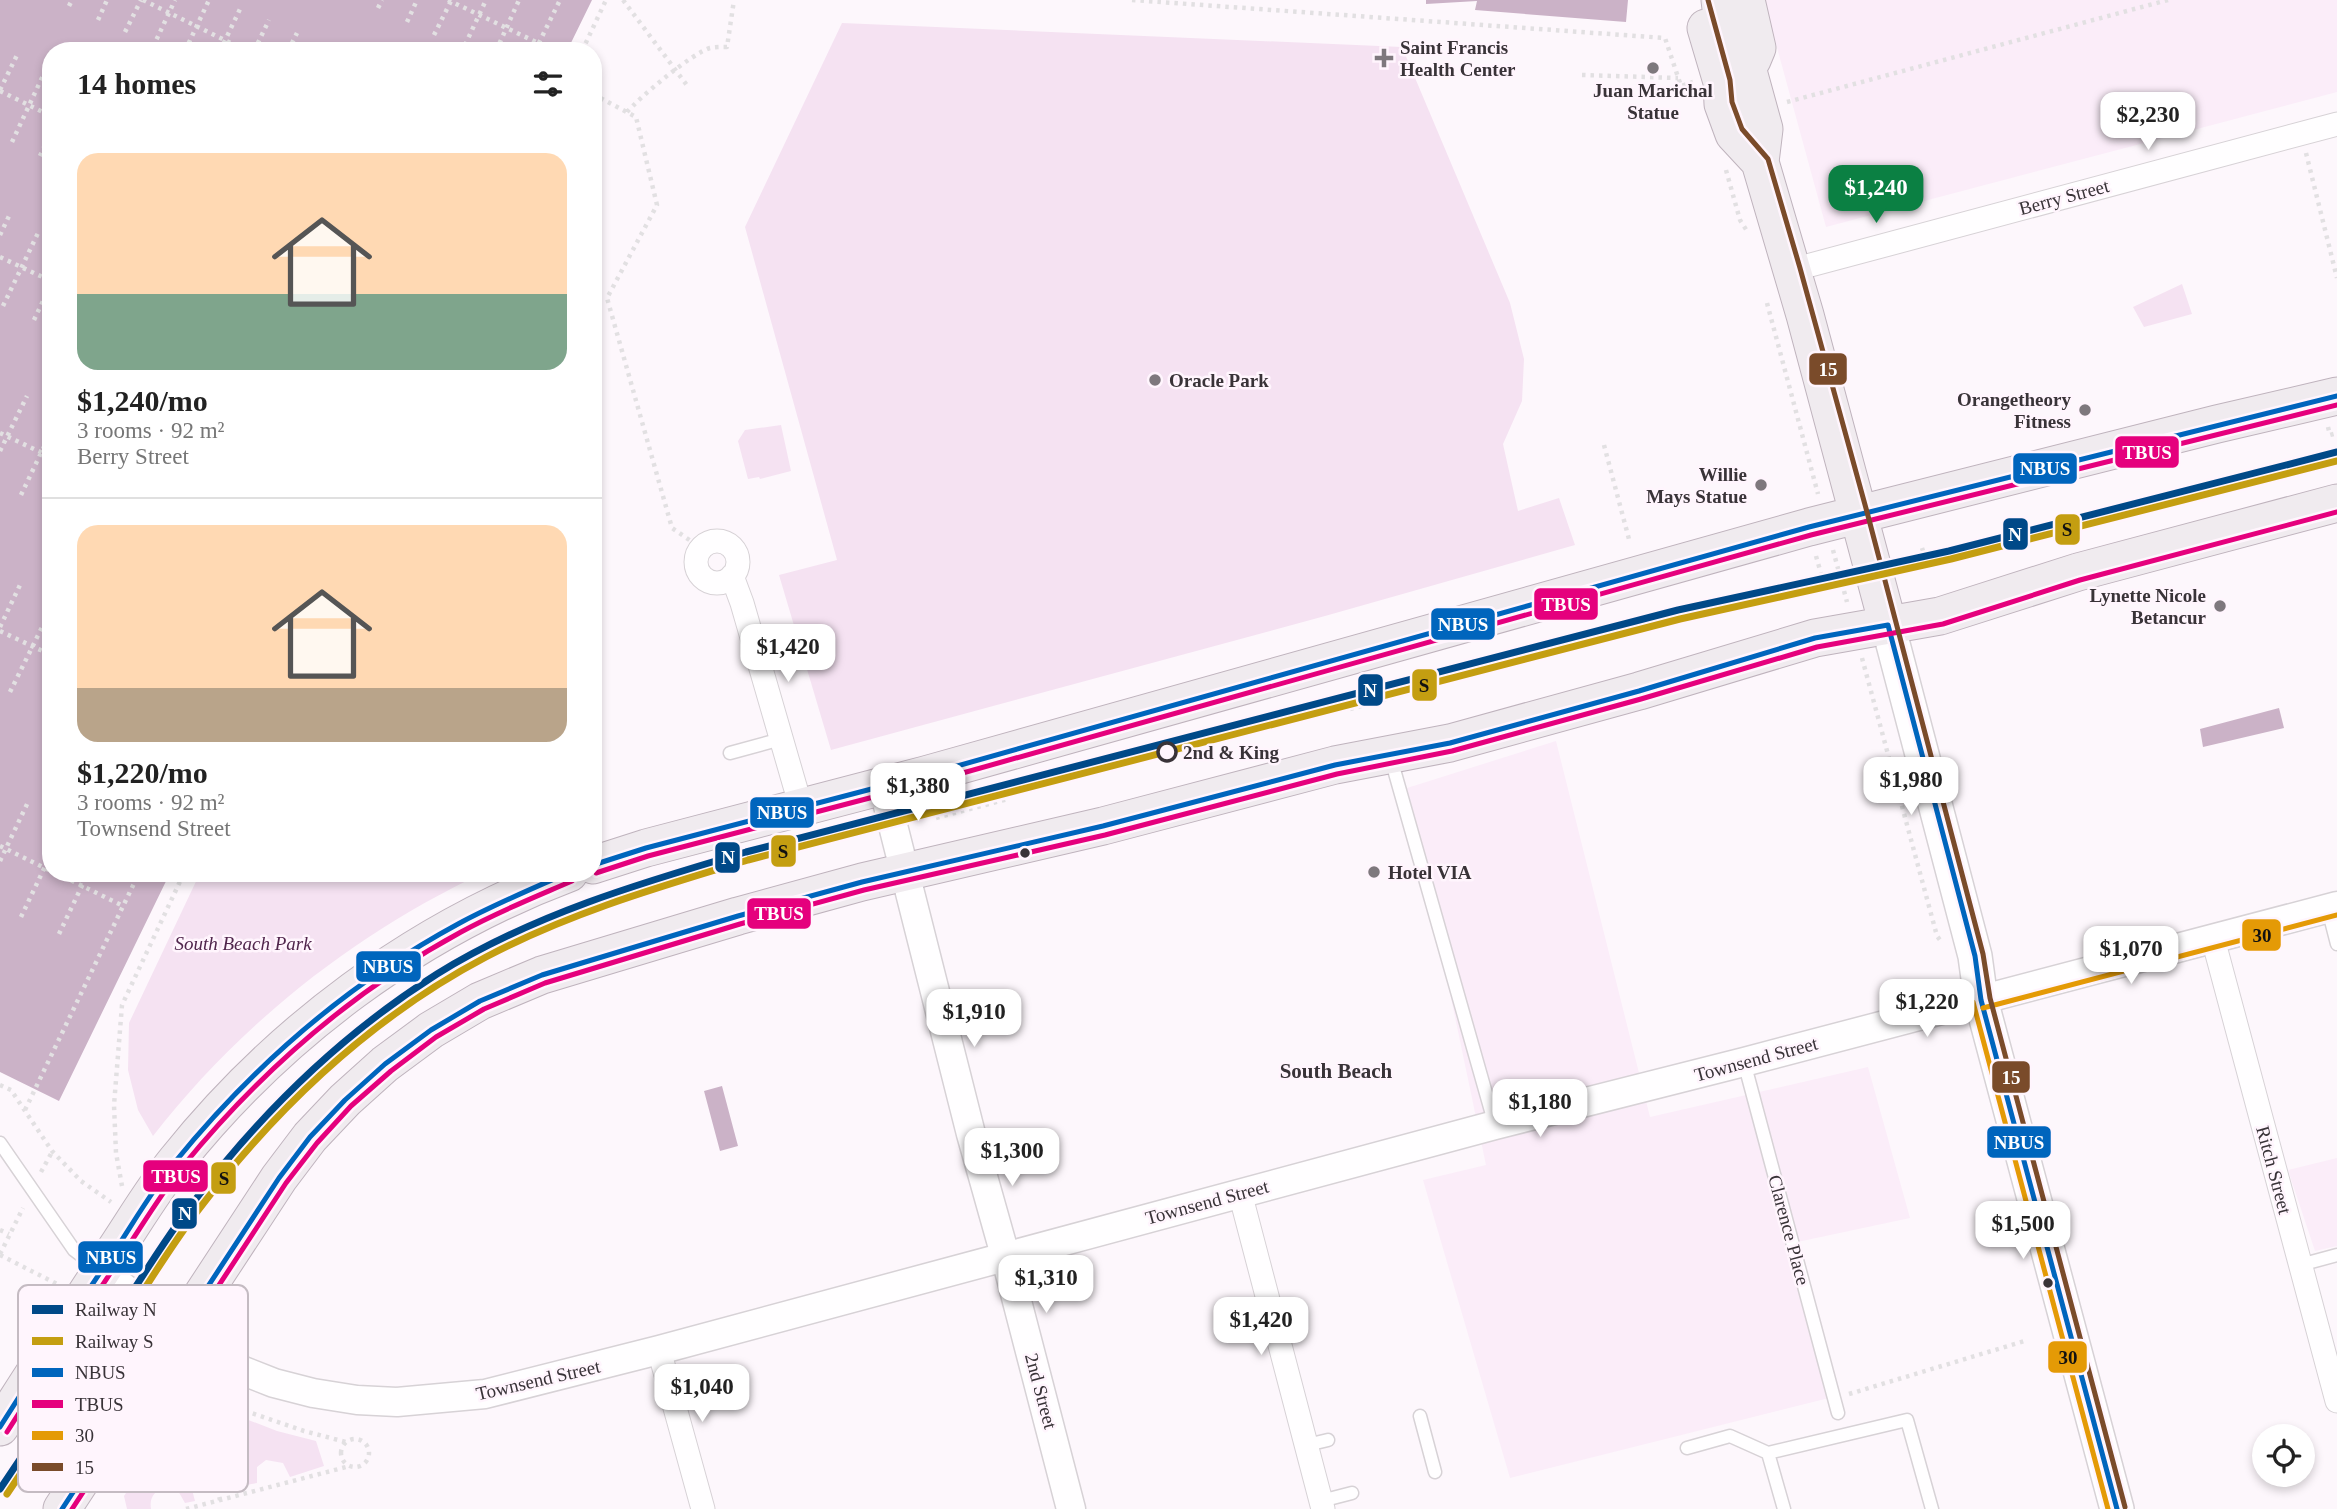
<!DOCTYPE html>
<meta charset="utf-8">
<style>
body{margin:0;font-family:Georgia,serif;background:#f6f6f6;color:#222;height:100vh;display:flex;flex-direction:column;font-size:26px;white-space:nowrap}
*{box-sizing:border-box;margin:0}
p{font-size:23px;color:#767676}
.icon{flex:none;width:38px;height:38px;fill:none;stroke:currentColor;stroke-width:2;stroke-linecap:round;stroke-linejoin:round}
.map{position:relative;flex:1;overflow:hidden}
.side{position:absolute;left:42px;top:42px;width:560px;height:840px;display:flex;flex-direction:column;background:#fff;border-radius:28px;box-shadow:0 4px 10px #0003}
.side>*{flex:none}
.buttons{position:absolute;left:2252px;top:1424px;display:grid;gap:14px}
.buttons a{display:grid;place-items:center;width:63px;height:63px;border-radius:50%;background:#fff;box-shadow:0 4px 10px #0003;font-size:35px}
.price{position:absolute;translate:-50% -60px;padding:0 16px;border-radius:14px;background:#fff;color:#222;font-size:23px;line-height:46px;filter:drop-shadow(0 2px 4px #0008)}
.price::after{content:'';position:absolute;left:50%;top:42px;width:21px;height:16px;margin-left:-10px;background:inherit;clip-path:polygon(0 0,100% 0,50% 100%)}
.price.current{background:#0b8043;color:#fff}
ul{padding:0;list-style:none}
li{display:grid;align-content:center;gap:14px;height:371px;padding:0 35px}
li+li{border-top:2px solid #e0e0e0}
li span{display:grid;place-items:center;height:217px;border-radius:21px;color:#555}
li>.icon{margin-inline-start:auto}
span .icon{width:126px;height:126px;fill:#fffc;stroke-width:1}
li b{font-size:30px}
h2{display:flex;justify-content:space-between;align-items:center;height:84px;padding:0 35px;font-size:30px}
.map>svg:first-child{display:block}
.built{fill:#fbedf9}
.green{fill:#f5e2f2}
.water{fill:#cbb2c7}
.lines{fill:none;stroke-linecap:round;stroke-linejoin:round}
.service-casing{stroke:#d7d2d6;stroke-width:15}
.minor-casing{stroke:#d7d2d6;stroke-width:25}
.tertiary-casing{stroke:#d7d2d6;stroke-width:31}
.secondary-casing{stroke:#d7d2d6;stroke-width:36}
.primary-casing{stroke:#bfb3bd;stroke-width:39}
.path{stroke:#e2e0e2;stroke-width:4.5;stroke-dasharray:3.5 5;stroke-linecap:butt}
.service{stroke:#fffeff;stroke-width:12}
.minor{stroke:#fffeff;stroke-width:23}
.tertiary{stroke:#fffeff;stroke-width:28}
.secondary{stroke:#fffeff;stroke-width:33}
.primary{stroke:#f0ebef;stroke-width:37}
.bus-1-casing{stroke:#fff5fd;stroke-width:10}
.bus-2-casing{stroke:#fff5fd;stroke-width:10}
.bus-3-casing{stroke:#fff5fd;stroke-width:10}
.bus-4-casing{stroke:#fff5fd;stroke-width:10}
.bus-1{stroke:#0065bd;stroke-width:5}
.bus-2{stroke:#e5007d;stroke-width:5}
.bus-3{stroke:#e49a06;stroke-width:5}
.bus-4{stroke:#7a4b2a;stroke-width:5}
.rail-1-casing{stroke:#fff5fd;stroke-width:12}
.rail-2-casing{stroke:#fff5fd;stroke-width:12}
.rail-1{stroke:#004988;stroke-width:7}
.rail-2{stroke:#c49e11;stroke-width:7}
.poi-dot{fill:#7e787d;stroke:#fff5fd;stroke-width:2.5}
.stop-dot{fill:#fff5fd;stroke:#393338;stroke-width:3.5}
.bus-dot{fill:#393338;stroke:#fff5fd;stroke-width:2.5}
.labels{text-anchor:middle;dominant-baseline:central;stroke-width:5;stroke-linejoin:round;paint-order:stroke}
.poi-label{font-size:19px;font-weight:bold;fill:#393338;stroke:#fff5fd;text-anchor:start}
.street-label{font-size:19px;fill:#393338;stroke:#fff5fd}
.stop-label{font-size:19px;font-weight:bold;fill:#393338;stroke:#fff5fd;text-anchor:start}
.park-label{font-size:19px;font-style:italic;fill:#50254c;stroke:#fff5fd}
.neighbourhood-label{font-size:21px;font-weight:bold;fill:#393338;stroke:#fff5fd}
.key{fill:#fff5fd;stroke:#c4bbc2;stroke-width:2}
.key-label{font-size:19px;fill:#393338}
.line-badge{stroke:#fff5fd;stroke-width:2.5}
.badge-label{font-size:19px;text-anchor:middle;font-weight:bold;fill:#fff}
.pale-badge-label{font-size:19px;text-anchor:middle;font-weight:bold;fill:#111}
</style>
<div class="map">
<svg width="2337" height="1509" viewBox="0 0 2337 1509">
<rect width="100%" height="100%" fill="#fdf7fc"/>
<path class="built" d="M 1764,0 L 2337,0 L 2337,92 L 1826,227 Z
M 1556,741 L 1650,1117 L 1868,1067 L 1910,1218 L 1788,1244 L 1833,1397 L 1510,1478 L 1423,1180 L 1486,1165 L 1407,788 Z
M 2337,1158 L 2337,1246 L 2315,1251 L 2288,1170 Z"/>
<path class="green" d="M 842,23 L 1402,47 L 1510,303 L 1524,359 L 1522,401 L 1503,444 L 1518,511 L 1559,498 L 1575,545 L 1325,616 L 831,750 L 779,575 L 837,560 L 745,227 Z
M 2182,284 L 2192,314 L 2144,327 L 2133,307 Z
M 781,425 L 791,471 L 760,479 L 759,477 L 748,479 L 738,441 L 745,430 Z
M 200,873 L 483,873 C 355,933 239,1025 153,1136 L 138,1110 L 128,1070 L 129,1023 Z
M 227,1414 L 233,1414 L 277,1431 L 316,1441 L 324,1466 L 290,1477 L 283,1463 L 266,1460 L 257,1467 L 257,1483 L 241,1486 L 238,1473 L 224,1477 L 214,1439 L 225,1428 Z
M 175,1428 L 184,1438 L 199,1443 L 208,1476 L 190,1482 L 195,1501 L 185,1503 L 177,1489 L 166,1486 C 155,1491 149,1497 151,1509 L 127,1509 L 124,1496 L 169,1429 Z"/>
<path class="water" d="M 0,0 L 592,0 L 567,51 L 51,51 L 51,873 L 170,873 L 59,1101 L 0,1072 Z
M 1426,0 L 1628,0 L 1626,22 L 1475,10 L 1477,1 L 1426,4 Z
M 2279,708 L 2284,728 L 2203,747 L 2200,729 Z
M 722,1086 L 738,1146 L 720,1151 L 704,1091 Z"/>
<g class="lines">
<defs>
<path id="service" d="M 730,753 L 781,739
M 1391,759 L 1495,1125
M 2328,909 L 2337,944
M 1744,1062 L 1838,1413
M 0,1143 L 74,1250 L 99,1269
M 2300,1265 L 2337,1255
M 1420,1416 L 1435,1472
M 1307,1445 L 1328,1440
M 1687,1448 L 1730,1436 L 1768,1453 L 1907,1420 L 1932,1509
M 1768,1453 L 1784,1509
M 1321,1501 L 1352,1493"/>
<path id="minor" d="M 1792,270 L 2337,124
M696 562a21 21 0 1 1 42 0a21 21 0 1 1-42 0Z
M 732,576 L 742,603 L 801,807
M 2213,939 L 2337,1401
M 1240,1193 L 1323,1509
M 659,1350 L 703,1509"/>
<path id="tertiary" d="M 883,786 L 971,1134 L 1005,1255 L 1071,1509
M 102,1271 L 208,1353 L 241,1370 L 274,1383 L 313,1393 L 357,1400 L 397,1402 L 485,1394 L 659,1350 L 1495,1125 L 1744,1062 L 2337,906"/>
<path id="secondary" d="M 1888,625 L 1975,956 L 1981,1000 L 2117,1509"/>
<path id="primary" d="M 1720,0 L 1722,17 L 1732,46 L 1748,71 L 1764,129 L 1760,162 L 1805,315 L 1888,625
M 1746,0 L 1757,48 L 1752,60
M 1706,28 L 1722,82 L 1723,104 L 1734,134 L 1760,162
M 593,865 L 646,848 L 925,775 L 1809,527 L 2217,424 L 2337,396
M 0,1427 C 35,1371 71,1317 107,1262 C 130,1229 150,1193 176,1161 C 279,1032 415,931 569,873
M 62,1509 L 279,1178 L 310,1137 L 345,1100 L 385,1064 L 431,1030 L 480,1001 L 542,975 L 738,916 L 862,882 L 1103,826 L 1335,765 L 1450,743 L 1639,691 L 1815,638 L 1940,616 L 2078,572 L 2337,503"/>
</defs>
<use href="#service" class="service-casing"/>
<use href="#minor" class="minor-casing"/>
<use href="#tertiary" class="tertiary-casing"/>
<use href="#secondary" class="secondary-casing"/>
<use href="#primary" class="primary-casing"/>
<path class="path" d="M 143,0 L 247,51
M 448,0 L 538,43
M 623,0 L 689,88
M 1132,0 L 1665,38 L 1681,86 L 1693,82
M 69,6 L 72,0
M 378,8 L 382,0
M 98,20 L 107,0
M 407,22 L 417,0
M 125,32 L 141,0
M 434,35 L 451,1
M 465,45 L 486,0
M 153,47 L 175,0
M 185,51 L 209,0
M 220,51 L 241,7
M 254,51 L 269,20
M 288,51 L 297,33
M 322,51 L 324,47
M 496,51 L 519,0
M 535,51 L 560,0
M 582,51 L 606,0
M 1582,75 L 1678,78
M 0,90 L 18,53
M 0,91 L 51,116
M 593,94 L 636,117 L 657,205 L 607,298 L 672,528 L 701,548
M 1787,102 L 2168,0
M 627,112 C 641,96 691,54 710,48 C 715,47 721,47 727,47 L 734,0
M 12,142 L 47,67
M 2306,153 L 2337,278
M 40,156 L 51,132
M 1726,170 L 1740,220 L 1747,231
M 0,235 L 9,216
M 0,257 L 51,281
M 1767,303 L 1818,494
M 3,306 L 39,231
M 34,320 L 51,284
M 2328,427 L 2330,435 L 2337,433
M 0,433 L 51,457
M 1604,445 L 1630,543
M 0,451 L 27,396
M 21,495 L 51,432
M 1922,548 L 1924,554
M 1833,550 L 1847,602
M 1816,556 L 1822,577
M 0,627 L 20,585
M 0,631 L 51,655
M 1862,658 L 1937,936 L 1940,940
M 10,692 L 51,609
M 44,709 L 51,696
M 1350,709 L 1411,692
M 936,818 L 1008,799
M 0,846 L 51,871
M 0,861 L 29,800
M 56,873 L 123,906
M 21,917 L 51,854
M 59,934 L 88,873
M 0,1085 L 11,1090 L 52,1151 L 81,1181 L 111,1202
M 25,1110 L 139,873
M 41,1172 L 52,1152
M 122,1186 L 116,1153 L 114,1105 L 122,1005 L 184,873
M 0,1230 L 9,1234
M 0,1254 L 23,1208
M 0,1255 L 59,1285
M 186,1387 L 190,1399
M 1849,1394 L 2028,1340
M180 1417a22 22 0 1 1 44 0a22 22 0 1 1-44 0Z
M 220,1406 L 231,1406 L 304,1431 L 346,1442
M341 1453a14 14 0 1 1 28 0a14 14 0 1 1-28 0Z
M 206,1439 L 220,1500
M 186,1509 L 350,1466"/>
<use href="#service" class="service"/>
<use href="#minor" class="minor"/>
<use href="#tertiary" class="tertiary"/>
<use href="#secondary" class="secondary"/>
<use href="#primary" class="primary"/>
<defs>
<path id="bus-1" d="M 593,865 L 646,848 L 925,775 L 1809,527 L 2337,396
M 0,1427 C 38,1367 76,1308 116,1249 C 135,1220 153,1189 175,1162 C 253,1066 349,983 458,924 C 493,905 531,889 568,873
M 62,1509 L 279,1178 L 310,1137 L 345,1100 L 385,1064 L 431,1030 L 480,1001 L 542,975 L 738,916 L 862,882 L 1103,826 L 1335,765 L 1450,743 L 1639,691 L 1815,638 L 1888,625 L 1975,956 L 1981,1000 L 2117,1509"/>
<path id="bus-2" d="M 596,873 L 648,856 L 927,783 L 1811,535 L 2337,405
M 7,1432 C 45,1372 84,1313 123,1254 C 143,1224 161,1194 183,1166 C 260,1072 354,990 461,932 C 497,912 535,897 572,881
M 72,1509 L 286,1183 L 317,1143 L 351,1106 L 391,1071 L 436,1037 L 484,1009 L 545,983 L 740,924 L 864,890 L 1105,835 L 1337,774 L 1452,751 L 1641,699 L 1817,647 L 1943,624 L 2080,580 L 2337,512"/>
<path id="bus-3" d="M 1973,1002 L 2108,1509
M 1983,1008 L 2337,915"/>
<path id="bus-4" d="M 1708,0 L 1730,80 L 1732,102 L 1742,129 L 1768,159 L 1800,268 L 1867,512 L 1983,954 L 1990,998 L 2125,1507"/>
</defs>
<use href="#bus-1" class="bus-1-casing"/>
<use href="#bus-2" class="bus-2-casing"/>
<use href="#bus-3" class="bus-3-casing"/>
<use href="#bus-4" class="bus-4-casing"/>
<use href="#bus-1" class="bus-1"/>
<use href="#bus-2" class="bus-2"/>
<use href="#bus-3" class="bus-3"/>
<use href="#bus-4" class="bus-4"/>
<defs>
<path id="rail-1" d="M 0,1489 C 42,1426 84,1363 127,1300 C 148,1268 168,1235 192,1204 C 260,1114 342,1034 437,974 C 532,915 640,883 746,852 L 1678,610 L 1949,551 L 2337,452"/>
<path id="rail-2" d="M 7,1494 C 49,1431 92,1368 134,1305 C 155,1273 175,1240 199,1209 C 277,1107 372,1017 486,957 C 569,913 659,887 748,860 L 1680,619 L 1951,559 L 2337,461"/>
</defs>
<use href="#rail-1" class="rail-1-casing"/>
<use href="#rail-2" class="rail-2-casing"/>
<use href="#rail-1" class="rail-1"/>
<use href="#rail-2" class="rail-2"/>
</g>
<g class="poi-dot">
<path d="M1380.5 47.5h7v7h7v7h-7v7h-7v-7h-7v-7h7z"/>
<circle cx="1653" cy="68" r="7"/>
<circle cx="1155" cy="380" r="7"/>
<circle cx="2085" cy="410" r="7"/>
<circle cx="1761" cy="485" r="7"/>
<circle cx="2220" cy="606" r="7"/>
<circle cx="1374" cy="872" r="7"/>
</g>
<circle class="stop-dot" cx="1167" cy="752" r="9"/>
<g class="bus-dot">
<circle cx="1025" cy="853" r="6"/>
<circle cx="2048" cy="1283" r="6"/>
</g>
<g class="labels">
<g class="poi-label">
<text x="1400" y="47">Saint Francis<tspan x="1400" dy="22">Health Center</tspan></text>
<text x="1653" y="90" text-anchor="middle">Juan Marichal<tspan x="1653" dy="22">Statue</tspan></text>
<text x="1169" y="380">Oracle Park</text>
<text x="2071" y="399" text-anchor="end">Orangetheory<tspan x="2071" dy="22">Fitness</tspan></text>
<text x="1747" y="474" text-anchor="end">Willie<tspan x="1747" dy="22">Mays Statue</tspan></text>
<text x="2206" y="595" text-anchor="end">Lynette Nicole<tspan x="2206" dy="22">Betancur</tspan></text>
<text x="1388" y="872">Hotel VIA</text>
</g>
<g class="street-label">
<text transform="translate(2064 197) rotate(-15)">Berry Street</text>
<text transform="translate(1756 1059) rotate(-15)">Townsend Street</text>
<text transform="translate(2274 1170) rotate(75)">Ritch Street</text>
<text transform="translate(1207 1202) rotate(-15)">Townsend Street</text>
<text transform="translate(1789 1230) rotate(75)">Clarence Place</text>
<text transform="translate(538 1380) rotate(-13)">Townsend Street</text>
<text transform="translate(1041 1391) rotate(75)">2nd Street</text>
</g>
<g class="stop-label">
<text x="1183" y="752">2nd &amp; King</text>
</g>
<g class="park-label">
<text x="243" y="943">South Beach Park</text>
</g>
<g class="neighbourhood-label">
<text x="1336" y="1071">South Beach</text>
</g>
</g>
<rect x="18" y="1285" width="230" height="207" rx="10" class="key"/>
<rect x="32" y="1305" width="31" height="9" fill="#004988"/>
<rect x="32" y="1337" width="31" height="8" fill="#c49e11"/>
<rect x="32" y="1368" width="31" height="9" fill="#0065bd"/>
<rect x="32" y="1400" width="31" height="8" fill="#e5007d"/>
<rect x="32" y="1431" width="31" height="9" fill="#e49a06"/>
<rect x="32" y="1463" width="31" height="8" fill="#7a4b2a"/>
<g class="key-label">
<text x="75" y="1316">Railway N</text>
<text x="75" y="1348">Railway S</text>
<text x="75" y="1379">NBUS</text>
<text x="75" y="1411">TBUS</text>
<text x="75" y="1442">30</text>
<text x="75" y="1474">15</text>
</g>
<g class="line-badge">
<rect x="1808" y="352" width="40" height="34" rx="7" fill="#7a4b2a"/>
<rect x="2114" y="435" width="66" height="34" rx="7" fill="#e5007d"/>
<rect x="2012" y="452" width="66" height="33" rx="7" fill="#0065bd"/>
<rect x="2054" y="513" width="27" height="33" rx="7" fill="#c49e11"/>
<rect x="2002" y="517" width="27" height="34" rx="7" fill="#004988"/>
<rect x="1533" y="587" width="66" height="34" rx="7" fill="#e5007d"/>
<rect x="1430" y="607" width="66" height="34" rx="7" fill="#0065bd"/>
<rect x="1411" y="668" width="27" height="34" rx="7" fill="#c49e11"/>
<rect x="1357" y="673" width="27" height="34" rx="7" fill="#004988"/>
<rect x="749" y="796" width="66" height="33" rx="7" fill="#0065bd"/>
<rect x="770" y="834" width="27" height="34" rx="7" fill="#c49e11"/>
<rect x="714" y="841" width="27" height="33" rx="7" fill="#004988"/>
<rect x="746" y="897" width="66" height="33" rx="7" fill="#e5007d"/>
<rect x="2241" y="918" width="41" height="34" rx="7" fill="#e49a06"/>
<rect x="355" y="950" width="67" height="33" rx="7" fill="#0065bd"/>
<rect x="1991" y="1060" width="40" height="34" rx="7" fill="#7a4b2a"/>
<rect x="1986" y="1125" width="66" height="34" rx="7" fill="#0065bd"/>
<rect x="142" y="1159" width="67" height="34" rx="7" fill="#e5007d"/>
<rect x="210" y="1161" width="27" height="34" rx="7" fill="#c49e11"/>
<rect x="171" y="1197" width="27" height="33" rx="7" fill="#004988"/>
<rect x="77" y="1240" width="67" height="34" rx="7" fill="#0065bd"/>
<rect x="2047" y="1340" width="41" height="34" rx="7" fill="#e49a06"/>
</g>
<g class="badge-label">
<text x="1828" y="376">15</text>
<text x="2147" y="459">TBUS</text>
<text x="2045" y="475">NBUS</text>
<text x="2015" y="541">N</text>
<text x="1566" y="611">TBUS</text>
<text x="1463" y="631">NBUS</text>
<text x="1370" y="697">N</text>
<text x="782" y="819">NBUS</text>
<text x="728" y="864">N</text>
<text x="779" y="920">TBUS</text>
<text x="388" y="973">NBUS</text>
<text x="2011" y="1084">15</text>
<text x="2019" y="1149">NBUS</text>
<text x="176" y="1183">TBUS</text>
<text x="185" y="1220">N</text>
<text x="111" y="1264">NBUS</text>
</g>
<g class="pale-badge-label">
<text x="2067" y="536">S</text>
<text x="1424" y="692">S</text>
<text x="783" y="858">S</text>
<text x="2262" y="942">30</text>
<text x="224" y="1185">S</text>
<text x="2068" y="1364">30</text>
</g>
</svg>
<div class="buttons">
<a><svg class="icon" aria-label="locate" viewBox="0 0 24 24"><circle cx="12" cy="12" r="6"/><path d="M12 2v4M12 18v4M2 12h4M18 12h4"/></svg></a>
</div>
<b class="price" style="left:2148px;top:152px">$2,230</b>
<b class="price current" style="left:1876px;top:225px">$1,240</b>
<b class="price" style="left:788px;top:684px">$1,420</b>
<b class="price" style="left:1911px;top:817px">$1,980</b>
<b class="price" style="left:918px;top:823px">$1,380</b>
<b class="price" style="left:2131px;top:986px">$1,070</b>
<b class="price" style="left:1927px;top:1039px">$1,220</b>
<b class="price" style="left:974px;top:1049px">$1,910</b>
<b class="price" style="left:1540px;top:1139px">$1,180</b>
<b class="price" style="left:1012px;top:1188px">$1,300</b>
<b class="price" style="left:2023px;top:1261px">$1,500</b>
<b class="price" style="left:1046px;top:1315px">$1,310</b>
<b class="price" style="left:1261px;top:1357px">$1,420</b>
<b class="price" style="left:702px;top:1424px">$1,040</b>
<section class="side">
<h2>14 homes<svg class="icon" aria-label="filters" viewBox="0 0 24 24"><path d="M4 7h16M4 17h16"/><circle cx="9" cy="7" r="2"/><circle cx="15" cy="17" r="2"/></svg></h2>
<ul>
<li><span style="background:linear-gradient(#ffd9b3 65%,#7fa58c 0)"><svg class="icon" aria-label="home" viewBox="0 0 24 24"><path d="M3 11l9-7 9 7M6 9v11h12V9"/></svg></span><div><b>$1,240/mo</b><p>3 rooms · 92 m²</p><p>Berry Street</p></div></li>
<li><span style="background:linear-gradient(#ffd9b3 75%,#b9a48a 0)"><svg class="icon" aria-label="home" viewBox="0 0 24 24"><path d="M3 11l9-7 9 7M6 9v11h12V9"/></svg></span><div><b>$1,220/mo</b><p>3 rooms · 92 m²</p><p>Townsend Street</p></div></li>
</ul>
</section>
</div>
